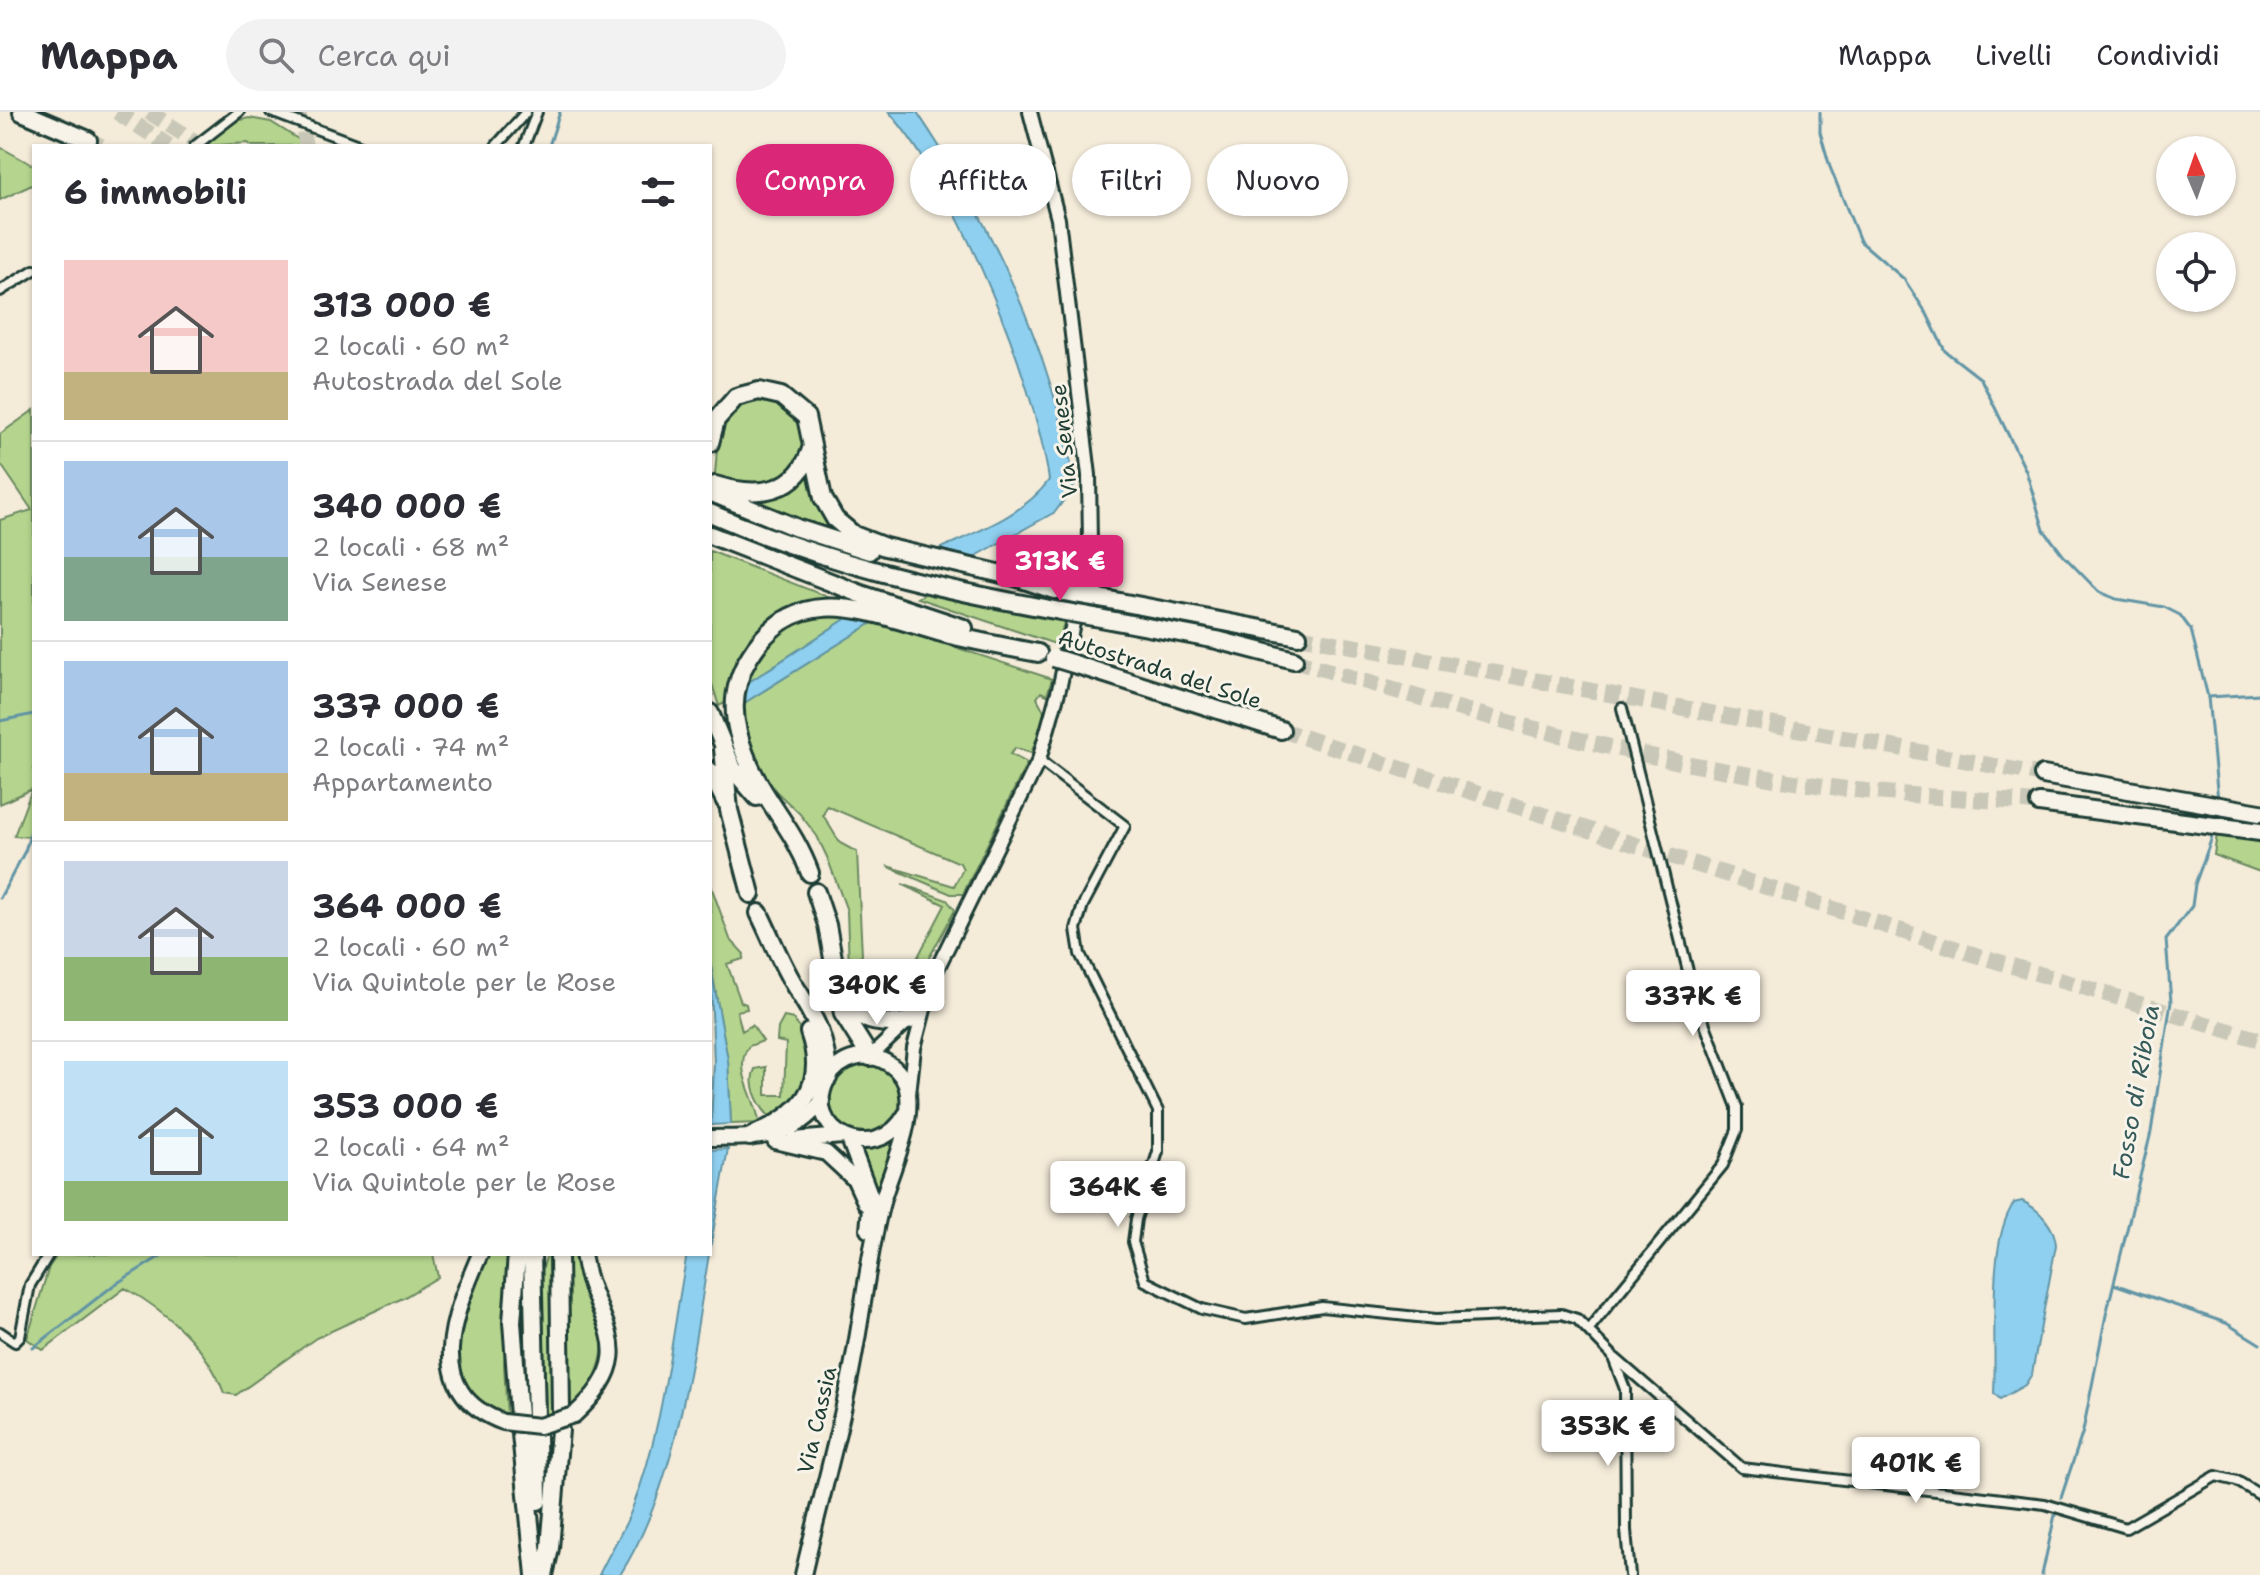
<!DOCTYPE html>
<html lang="it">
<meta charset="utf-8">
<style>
body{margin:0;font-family:"Shantell Sans",sans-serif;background:#f2f2f3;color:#2b2b33;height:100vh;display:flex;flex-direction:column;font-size:30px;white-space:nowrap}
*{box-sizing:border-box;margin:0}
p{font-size:26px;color:#7c7c81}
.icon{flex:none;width:44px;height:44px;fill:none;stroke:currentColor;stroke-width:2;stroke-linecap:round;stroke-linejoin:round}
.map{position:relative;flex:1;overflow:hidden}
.side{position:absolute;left:32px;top:32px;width:680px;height:1112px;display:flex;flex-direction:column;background:#fff;border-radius:0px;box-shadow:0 2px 6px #0004}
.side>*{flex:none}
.guide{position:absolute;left:736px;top:32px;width:760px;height:72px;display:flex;gap:16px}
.needle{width:52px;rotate:358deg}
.controls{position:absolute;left:2156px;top:24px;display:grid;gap:16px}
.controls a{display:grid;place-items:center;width:80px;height:80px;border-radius:50%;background:#fff;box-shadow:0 2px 6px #0004;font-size:40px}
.price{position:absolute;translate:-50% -68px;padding:0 18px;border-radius:8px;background:#fff;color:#222;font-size:26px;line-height:52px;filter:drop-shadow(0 2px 4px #0008)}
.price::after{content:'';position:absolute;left:50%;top:48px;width:24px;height:18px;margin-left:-12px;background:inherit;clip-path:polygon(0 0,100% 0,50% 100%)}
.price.current{background:#db2777;color:#fff}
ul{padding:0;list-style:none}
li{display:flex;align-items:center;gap:24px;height:200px;padding:0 32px}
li+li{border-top:2px solid #e1e1e2}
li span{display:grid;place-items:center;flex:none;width:224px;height:160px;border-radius:0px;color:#555}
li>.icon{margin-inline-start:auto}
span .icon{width:96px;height:96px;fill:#fffc;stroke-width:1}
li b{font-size:34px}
h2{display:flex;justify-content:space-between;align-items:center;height:96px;padding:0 32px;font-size:34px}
.pill{padding:0 28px;border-radius:36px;background:#fff;box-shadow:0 2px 6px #0004;font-size:28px;line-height:72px}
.pill.current{background:#db2777;color:#fff}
header{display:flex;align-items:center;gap:48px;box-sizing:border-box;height:112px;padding:0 40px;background:#fff;border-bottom:2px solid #e1e1e2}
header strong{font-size:38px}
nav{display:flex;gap:44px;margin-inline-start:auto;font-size:28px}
.search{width:560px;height:72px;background:#f2f2f3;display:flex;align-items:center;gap:20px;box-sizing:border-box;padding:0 28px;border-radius:44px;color:#7c7c81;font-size:30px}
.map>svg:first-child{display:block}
.green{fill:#b5d58e;stroke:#6a8961;stroke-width:2}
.water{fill:#8fd0f0;stroke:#6295a5;stroke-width:2}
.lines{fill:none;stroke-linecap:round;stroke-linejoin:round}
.stream{stroke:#6295a5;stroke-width:3}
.primary-tunnel{stroke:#c9c8b8;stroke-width:14;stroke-dasharray:14 7;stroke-linecap:butt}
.motorway-tunnel{stroke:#c9c8b8;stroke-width:16;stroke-dasharray:16 8;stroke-linecap:butt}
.minor-casing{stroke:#1f3d34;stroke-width:14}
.secondary-casing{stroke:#1f3d34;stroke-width:18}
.primary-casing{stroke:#1f3d34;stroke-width:20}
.motorway-casing{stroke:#1f3d34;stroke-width:22}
.minor{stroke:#f7f3e8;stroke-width:8}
.secondary{stroke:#f7f3e8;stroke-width:12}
.primary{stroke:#f7f3e8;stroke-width:14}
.motorway{stroke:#f7f3e8;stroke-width:16}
.primary-bridge-casing{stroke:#1f3d34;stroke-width:20;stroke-linecap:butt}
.motorway-bridge-casing{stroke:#1f3d34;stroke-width:22;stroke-linecap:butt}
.primary-bridge{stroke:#f7f3e8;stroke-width:14}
.motorway-bridge{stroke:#f7f3e8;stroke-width:16}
.labels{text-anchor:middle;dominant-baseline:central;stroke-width:6;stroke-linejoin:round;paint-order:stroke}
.street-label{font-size:22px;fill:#1f3d34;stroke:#f7f3e8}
.water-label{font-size:24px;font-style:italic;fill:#355a5a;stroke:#f7f3e8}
</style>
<header>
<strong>Mappa</strong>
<div class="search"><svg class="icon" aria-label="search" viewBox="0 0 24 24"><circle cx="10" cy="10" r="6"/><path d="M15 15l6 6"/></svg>Cerca qui</div>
<nav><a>Mappa</a><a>Livelli</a><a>Condividi</a></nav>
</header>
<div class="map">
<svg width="2260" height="1463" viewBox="0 0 2260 1463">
<rect width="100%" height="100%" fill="#f4ebd9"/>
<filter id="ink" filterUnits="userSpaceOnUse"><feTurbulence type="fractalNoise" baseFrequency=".0125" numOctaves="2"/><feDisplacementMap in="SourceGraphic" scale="16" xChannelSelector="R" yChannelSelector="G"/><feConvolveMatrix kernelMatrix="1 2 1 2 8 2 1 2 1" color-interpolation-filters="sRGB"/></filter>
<g filter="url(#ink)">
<path class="green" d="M 249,6 L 271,10 L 309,34 L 252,34 L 248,31 L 206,34 L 231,10 Z
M 0,35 L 34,54 L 34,72 L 0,88 Z
M 757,287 L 779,288 L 803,313 C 805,381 765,374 714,369 C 720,330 710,301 757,287 Z
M 34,298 L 34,725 L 14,724 L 32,677 L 0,692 L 0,408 L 32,398 L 0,351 L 0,322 Z
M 807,359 L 813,387 L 831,416 L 795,407 L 749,387 Z
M 710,439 L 828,485 C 817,490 803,490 791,495 C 755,510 726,550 727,590 L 719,594 L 710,566 Z
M 926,481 L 1065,506 L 1058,533 L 918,486 Z
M 819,501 L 850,504 L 743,574 C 763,532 774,517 819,501 Z
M 875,509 L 1052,567 L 1047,583 L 1041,580 L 1037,586 L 1046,603 L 1031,641 L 1015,636 L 1010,642 L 1027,651 L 963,782 L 951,782 L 887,754 L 954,774 L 963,757 L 960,751 L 827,694 L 823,703 L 840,731 L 857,740 L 862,843 L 857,849 L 858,858 L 863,859 L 859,872 L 871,890 L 884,893 L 898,883 L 945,793 L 902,772 L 947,788 L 955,798 L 902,896 C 886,912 862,897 850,884 L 847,799 L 827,745 L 817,724 L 799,701 L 766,670 L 743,620 L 741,593 Z
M 2217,722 L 2260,728 L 2260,760 L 2214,743 Z
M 710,771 L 730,827 L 744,842 L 743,847 L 727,852 L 741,890 L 746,892 L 747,897 L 737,899 L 742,919 L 752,913 L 763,929 L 749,934 C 731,957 759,991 759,1011 L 731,1012 L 728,948 L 710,849 Z
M 784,905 L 793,907 L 804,923 L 807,960 L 798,986 L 774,1008 C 760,998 747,973 755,957 L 766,955 L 766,983 L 784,983 L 786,931 L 777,929 L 778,916 Z
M830 988a35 35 0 1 1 70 0a35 35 0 1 1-70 0Z
M 892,1032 L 892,1034 L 877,1102 L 870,1058 L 860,1038 Z
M 58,1142 L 433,1142 L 438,1165 L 403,1186 L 316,1226 L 236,1283 L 224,1281 C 207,1235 168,1200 125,1176 L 43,1238 L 27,1227 L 49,1155 Z
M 487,1142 L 511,1142 L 504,1252 L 507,1304 C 420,1278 470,1196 487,1142 Z
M 547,1142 L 554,1142 L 558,1303 L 546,1306 L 542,1159 Z
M 565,1142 L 578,1142 C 598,1206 625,1243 570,1298 Z"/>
<path class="water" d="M 889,0 L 917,0 C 992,111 1052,241 1075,373 L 1055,400 L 967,449 L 928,442 C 968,423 1023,405 1049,368 C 1034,265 958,78 889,0 Z
M 850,504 L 875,509 L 741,593 L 743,574 Z
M 710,850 L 728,948 L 731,1012 L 711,1013 L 714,951 Z
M 728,1037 L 710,1137 L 710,1038 Z
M 2022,1089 C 2039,1097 2055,1115 2056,1133 L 2032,1262 L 2025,1273 L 2000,1287 L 1994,1281 C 1997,1231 1986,1130 2014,1091 Z
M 687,1142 L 709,1142 C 692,1246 677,1373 620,1463 L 599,1463 C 609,1441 624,1419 632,1397 C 664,1315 671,1227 687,1142 Z"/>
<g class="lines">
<path class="stream" d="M 1820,0 L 1820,20 L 1830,55 L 1860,129 L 1904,167 L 1927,202 L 1945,239 L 1981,267 L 2026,359 L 2044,418 L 2063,443 L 2099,480 L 2116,487 L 2164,495 L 2180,503 L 2191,518 L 2208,585 L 2218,688
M 549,34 L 560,0
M 2208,585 L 2260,582
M 0,609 L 34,602
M 0,786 L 25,739 L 34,710
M 2114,1172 L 2226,1211 L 2260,1232
M 33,1236 L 114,1173 L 164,1142
M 2061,1386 L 2083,1319 L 2106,1203 L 2151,1020 L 2171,890 L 2166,828 L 2192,794 L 2195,772 L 2214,720
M 2042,1463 L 2056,1398"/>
<path class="primary-tunnel" d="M 299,0 L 306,34"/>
<path class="motorway-tunnel" d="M 117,0 L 169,34
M 149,0 L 202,34
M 88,28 L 101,34
M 1298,524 L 2043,663
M 1294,548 C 1472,603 1654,653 1839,676 C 1905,684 1973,687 2039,691
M 1281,618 L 1979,844 L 2260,928"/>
<defs>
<path id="minor" d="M 271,0 L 361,34
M 195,34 L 239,0
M 496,34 L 526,0
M 524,34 L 537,0
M 0,179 L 34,158
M 1039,648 L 1125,714 L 1083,793 L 1076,817 L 1080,842 L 1158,999 L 1158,1040 L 1136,1107 L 1133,1130 L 1145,1169 L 1202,1197 L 1246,1207 L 1322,1195 L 1436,1207 L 1561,1202 L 1577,1207 L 1612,1243 L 1625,1277 L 1626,1418 L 1630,1463
M 1588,1218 L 1723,1053 L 1737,1018 L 1737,995 L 1695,887 L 1622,596
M 0,1220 L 15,1230 L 20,1225 L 30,1173 L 49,1142
M 1615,1246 L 1742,1356 L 2045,1392 L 2126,1416 L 2216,1364 L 2237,1369 L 2260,1383"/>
<path id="secondary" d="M 870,945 L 908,909 L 932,867 L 1039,648 L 1060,573 L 1090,430 L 1089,363 L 1058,107 L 1030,0
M 909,982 L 914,936 L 927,886"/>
<path id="primary" d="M 710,1026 C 757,1025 791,1029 822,989
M 849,1027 L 871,1085 L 868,1118
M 794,1028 L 843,1024
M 775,1029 L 826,1041 L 855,1068 L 866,1092
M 480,1142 C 455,1200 420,1279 503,1310
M 574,1303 C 647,1237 593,1212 583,1142
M 803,1463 C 819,1392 840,1322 853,1250 C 863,1198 868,1146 881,1094 C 890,1058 912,1020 908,982 C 906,958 879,939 855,946 C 843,949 833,957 827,968 C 801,1019 875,1057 906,1002"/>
<path id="motorway" d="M 22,0 L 88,28
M 710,331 L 716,308 L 736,285 L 759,279 L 781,284 L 806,305 L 823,386 L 835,407 L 854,423 L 885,435 L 1015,465 L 1054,478
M 715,373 C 758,386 798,382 812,334
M 710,380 L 797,416 L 869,439
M 710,401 C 823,451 939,477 1060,499
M 710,423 L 861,482 L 964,516
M 1099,486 L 1298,524
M 1094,505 L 1217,528 L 1294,548
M 1077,553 L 1281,618
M 710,601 L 733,657 L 757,685
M 723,637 L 729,698 L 751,782
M 710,659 L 725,689
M 2043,663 L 2260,701
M 2039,691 L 2260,720
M 810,761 C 790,706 753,681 738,620 C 731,593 735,568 750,544 C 798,465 873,502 942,521 C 974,529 1006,535 1038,541
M 816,780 L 827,813 L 843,902 L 870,945
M 759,801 C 772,827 782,855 798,879 C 817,909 827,929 828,966
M 841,889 C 859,910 882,914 908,909
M 750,1025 C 798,1004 829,977 809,920
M 517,1142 L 512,1210 L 519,1304
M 532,1142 L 536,1305
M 559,1142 L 561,1300
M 521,1322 L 535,1463
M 537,1323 L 538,1389
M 544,1463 L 550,1436 L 560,1318"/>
</defs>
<use href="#minor" class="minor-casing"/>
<use href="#secondary" class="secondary-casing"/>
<use href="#primary" class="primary-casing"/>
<use href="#motorway" class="motorway-casing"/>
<use href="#minor" class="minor"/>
<use href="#secondary" class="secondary"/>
<use href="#primary" class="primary"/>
<use href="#motorway" class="motorway"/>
<defs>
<path id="primary-bridge" d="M 503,1310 L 539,1314 L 574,1303"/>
<path id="motorway-bridge" d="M 1065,480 L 1099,486
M 1060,499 L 1094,505
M 1054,546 L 1077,553"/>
</defs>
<use href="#primary-bridge" class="primary-bridge-casing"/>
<use href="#motorway-bridge" class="motorway-bridge-casing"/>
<use href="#primary-bridge" class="primary-bridge"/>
<use href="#motorway-bridge" class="motorway-bridge"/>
</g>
</g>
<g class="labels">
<g class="street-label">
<text transform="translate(1064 329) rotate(-96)">Via Senese</text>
<text transform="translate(1160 557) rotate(18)">Autostrada del Sole</text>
<text transform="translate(817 1308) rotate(-77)">Via Cassia</text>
</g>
<g class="water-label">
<text transform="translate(2136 980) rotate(-80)">Fosso di Riboia</text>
</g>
</g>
</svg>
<div class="controls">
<a><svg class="needle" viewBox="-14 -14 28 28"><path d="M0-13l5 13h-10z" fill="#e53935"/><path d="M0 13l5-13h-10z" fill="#7c7c81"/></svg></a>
<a><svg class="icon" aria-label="locate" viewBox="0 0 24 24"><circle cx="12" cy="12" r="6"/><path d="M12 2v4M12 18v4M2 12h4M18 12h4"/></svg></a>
</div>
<b class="price current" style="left:1060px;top:491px">313K €</b>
<b class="price" style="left:877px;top:915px">340K €</b>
<b class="price" style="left:1693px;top:926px">337K €</b>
<b class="price" style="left:1118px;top:1117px">364K €</b>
<b class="price" style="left:1608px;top:1356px">353K €</b>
<b class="price" style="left:1916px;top:1393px">401K €</b>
<div class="guide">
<a class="pill current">Compra</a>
<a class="pill">Affitta</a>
<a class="pill">Filtri</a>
<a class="pill">Nuovo</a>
</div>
<section class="side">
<h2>6 immobili<svg class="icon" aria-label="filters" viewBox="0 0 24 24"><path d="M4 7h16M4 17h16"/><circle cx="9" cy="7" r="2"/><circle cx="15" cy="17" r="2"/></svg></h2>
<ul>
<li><span style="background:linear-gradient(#f6c9c9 70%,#c2b280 0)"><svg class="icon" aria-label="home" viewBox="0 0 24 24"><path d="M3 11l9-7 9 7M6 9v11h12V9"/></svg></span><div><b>313 000 €</b><p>2 locali · 60 m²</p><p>Autostrada del Sole</p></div></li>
<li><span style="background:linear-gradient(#a9c7e8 60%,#7fa58c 0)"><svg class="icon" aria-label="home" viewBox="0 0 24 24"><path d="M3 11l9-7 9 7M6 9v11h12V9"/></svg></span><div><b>340 000 €</b><p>2 locali · 68 m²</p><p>Via Senese</p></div></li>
<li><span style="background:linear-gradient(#a9c7e8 70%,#c2b280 0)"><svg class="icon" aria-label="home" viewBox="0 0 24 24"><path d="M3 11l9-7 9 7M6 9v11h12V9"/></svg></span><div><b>337 000 €</b><p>2 locali · 74 m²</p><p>Appartamento</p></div></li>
<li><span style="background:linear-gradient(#c9d6e8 60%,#8fb573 0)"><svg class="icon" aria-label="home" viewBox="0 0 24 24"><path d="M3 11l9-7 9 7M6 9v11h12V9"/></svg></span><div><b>364 000 €</b><p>2 locali · 60 m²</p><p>Via Quintole per le Rose</p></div></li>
<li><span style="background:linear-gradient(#bfe0f5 75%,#8fb573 0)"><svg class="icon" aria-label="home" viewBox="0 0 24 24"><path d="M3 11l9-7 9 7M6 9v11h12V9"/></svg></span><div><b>353 000 €</b><p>2 locali · 64 m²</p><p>Via Quintole per le Rose</p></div></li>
</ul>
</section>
</div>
